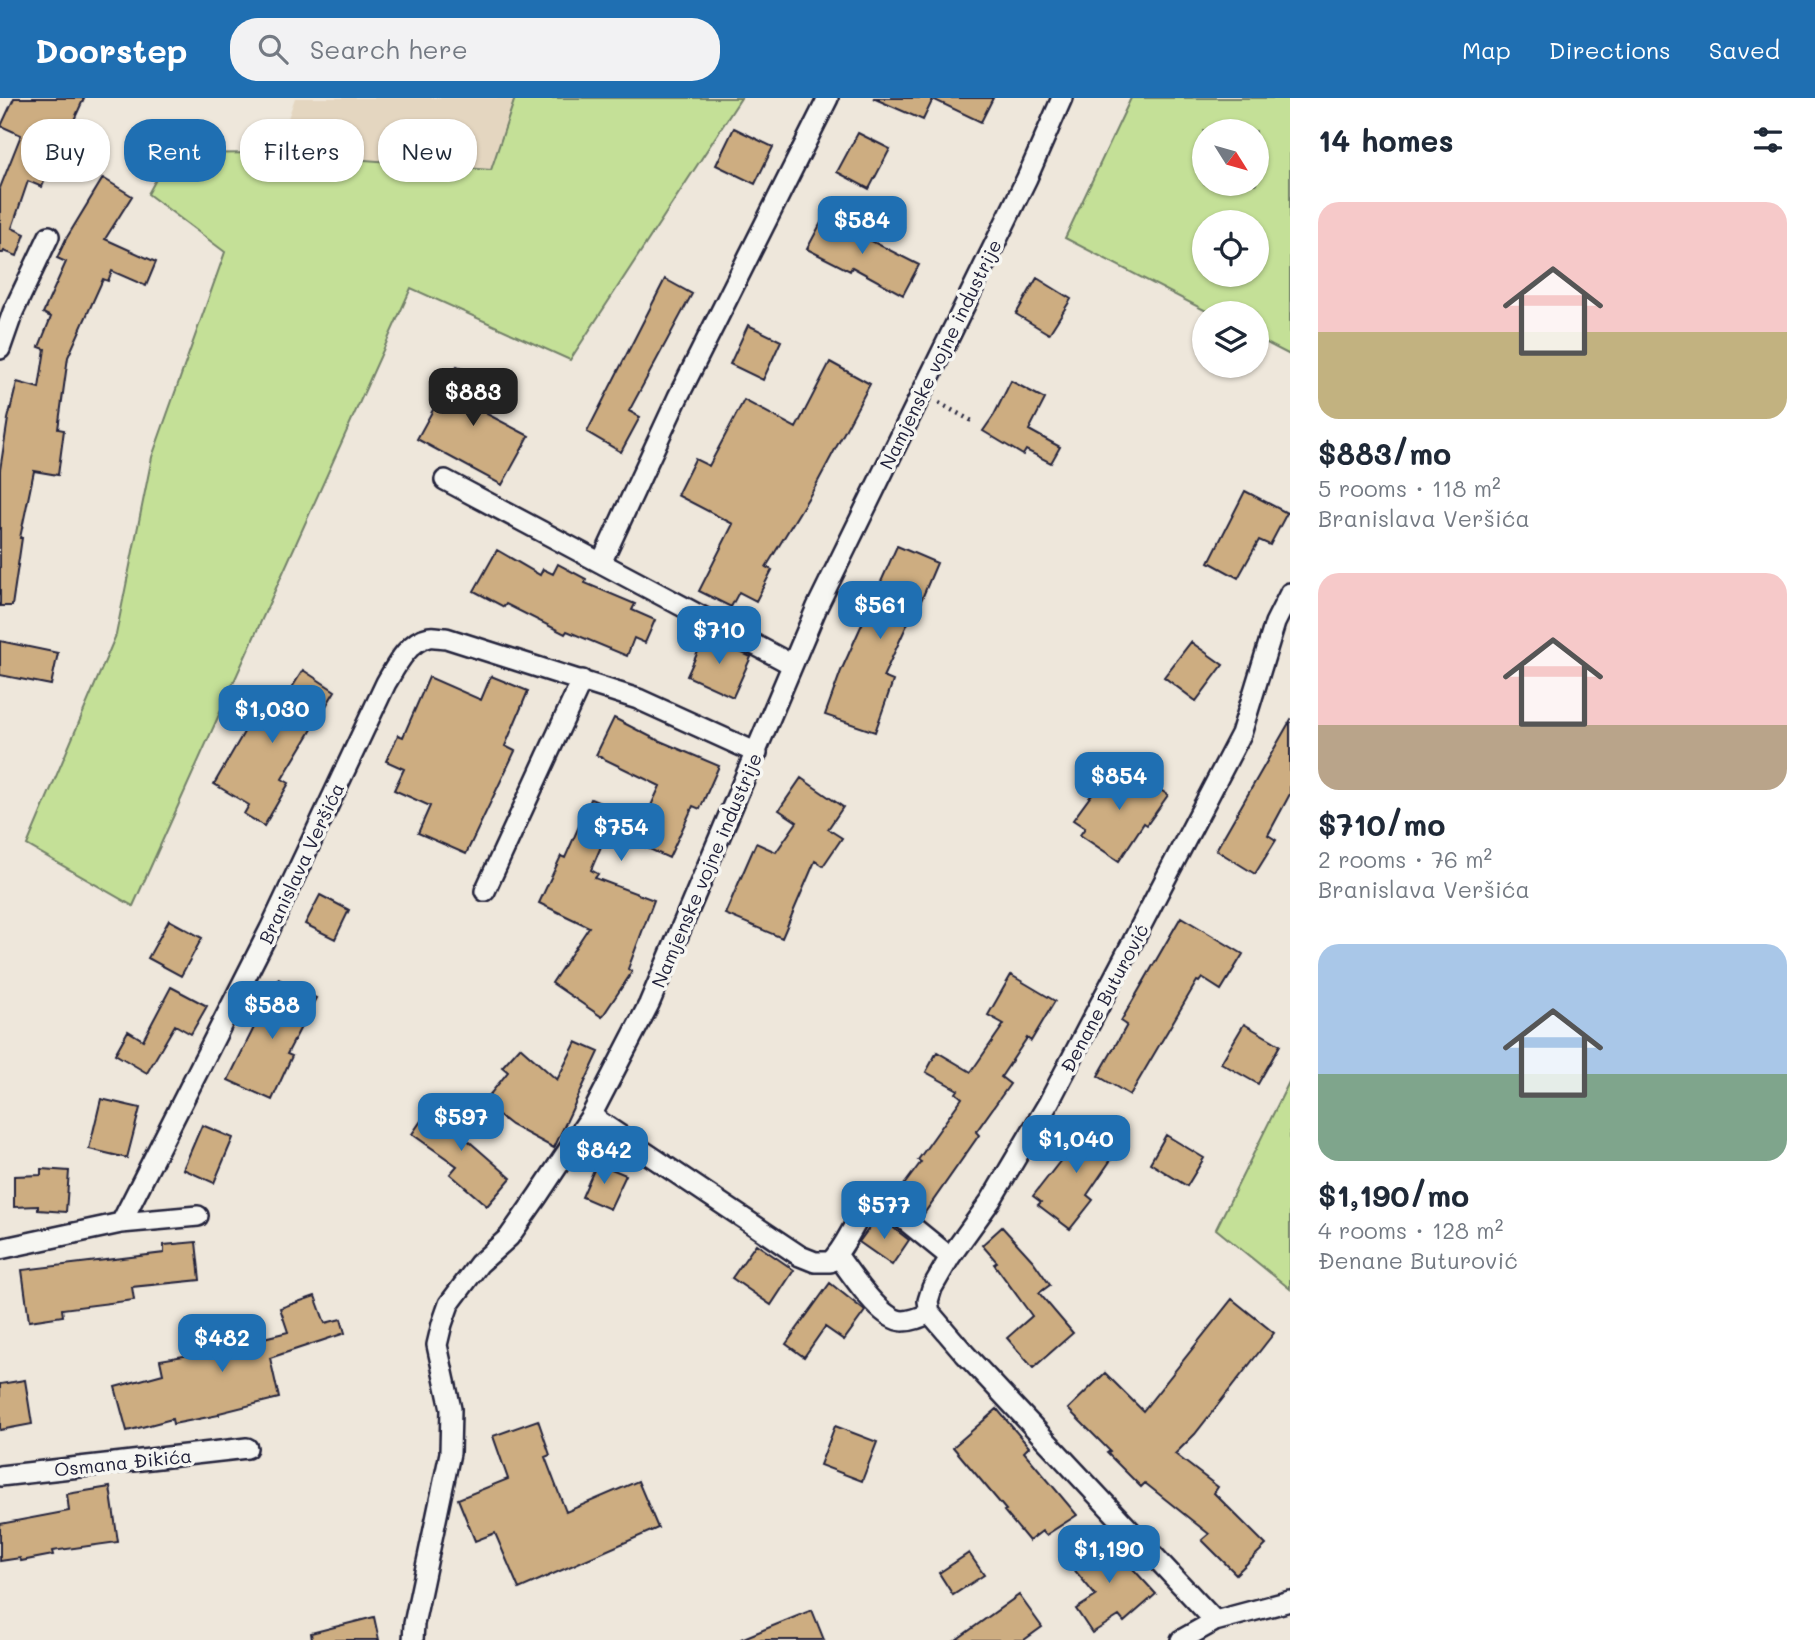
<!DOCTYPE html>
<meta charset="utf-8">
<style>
body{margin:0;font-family:Mali,sans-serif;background:#f2f2f3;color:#1f2937;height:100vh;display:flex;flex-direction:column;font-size:26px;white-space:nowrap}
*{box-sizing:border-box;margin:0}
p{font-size:23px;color:#747a83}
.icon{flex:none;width:38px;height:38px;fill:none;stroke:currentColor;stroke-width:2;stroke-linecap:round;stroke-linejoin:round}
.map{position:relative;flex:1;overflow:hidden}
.panel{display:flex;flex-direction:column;background:#fff;width:525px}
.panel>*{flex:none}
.guide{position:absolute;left:21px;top:21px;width:665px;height:63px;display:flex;gap:14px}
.needle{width:46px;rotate:127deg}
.buttons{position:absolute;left:1192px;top:21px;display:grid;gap:14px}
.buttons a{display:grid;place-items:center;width:77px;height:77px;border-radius:50%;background:#fff;box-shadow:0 2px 5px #0004;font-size:35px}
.price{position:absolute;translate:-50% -60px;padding:0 16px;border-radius:14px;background:#1f6fb2;color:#fff;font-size:23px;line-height:46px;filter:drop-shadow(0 2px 4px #0008)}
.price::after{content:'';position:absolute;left:50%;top:42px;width:21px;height:16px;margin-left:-10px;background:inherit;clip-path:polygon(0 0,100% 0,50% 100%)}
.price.on{background:#222;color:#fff}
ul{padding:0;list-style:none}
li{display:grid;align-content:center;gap:14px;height:371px;padding:0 28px}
li span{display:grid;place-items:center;height:217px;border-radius:21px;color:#555}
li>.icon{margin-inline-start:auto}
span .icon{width:126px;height:126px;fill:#fffc;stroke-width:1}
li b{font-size:30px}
h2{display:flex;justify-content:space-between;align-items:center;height:84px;padding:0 28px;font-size:30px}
.pill{padding:0 24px;border-radius:28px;background:#fff;box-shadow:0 2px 5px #0004;font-size:24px;line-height:63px}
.pill.on{background:#1f6fb2;color:#fff}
header{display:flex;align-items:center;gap:42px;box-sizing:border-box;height:98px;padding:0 35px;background:#1f6fb2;color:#fff}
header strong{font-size:33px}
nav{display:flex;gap:38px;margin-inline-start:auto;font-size:24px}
.search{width:490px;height:63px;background:#f2f2f3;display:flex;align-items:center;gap:18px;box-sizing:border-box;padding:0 24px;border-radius:28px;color:#747a83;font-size:26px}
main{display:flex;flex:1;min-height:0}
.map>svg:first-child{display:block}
.built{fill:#e4d6c0}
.green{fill:#c4e097;stroke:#738169;stroke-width:2;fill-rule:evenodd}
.building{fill:#cdad81;stroke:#22223b;stroke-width:2}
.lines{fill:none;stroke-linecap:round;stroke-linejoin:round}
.street-casing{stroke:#22223b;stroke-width:24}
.path{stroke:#22223b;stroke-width:4.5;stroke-dasharray:2 5;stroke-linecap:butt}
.street{stroke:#f6f6f2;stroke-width:19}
.labels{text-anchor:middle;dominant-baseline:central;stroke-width:7;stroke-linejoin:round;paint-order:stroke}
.street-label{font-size:19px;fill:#22223b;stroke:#f6f6f2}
</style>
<header>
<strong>Doorstep</strong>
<div class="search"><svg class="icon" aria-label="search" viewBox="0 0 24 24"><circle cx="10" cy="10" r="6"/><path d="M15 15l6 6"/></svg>Search here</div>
<nav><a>Map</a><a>Directions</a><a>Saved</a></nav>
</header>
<main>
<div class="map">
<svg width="1290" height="1542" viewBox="0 0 1290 1542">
<rect width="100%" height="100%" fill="#eee7db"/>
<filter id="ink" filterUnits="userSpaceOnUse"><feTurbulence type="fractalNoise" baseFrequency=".0143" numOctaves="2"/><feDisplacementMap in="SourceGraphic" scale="14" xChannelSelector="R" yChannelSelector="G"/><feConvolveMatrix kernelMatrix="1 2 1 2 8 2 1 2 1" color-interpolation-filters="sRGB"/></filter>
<g filter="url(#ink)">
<path class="built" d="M 295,0 L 515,0 L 492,72 L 276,55 Z"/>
<path class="green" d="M 515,0 L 741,0 L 570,262 L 411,190 L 133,808 L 27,747 L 116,537 L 152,359 L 225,154 L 148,96 L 170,56 L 276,55 L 491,72 Z
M 1131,0 L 1290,0 L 1290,257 L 1257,240 L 1256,215 L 1210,215 L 1065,140 ZM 1204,33 L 1256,33 L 1256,86 L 1204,86 ZM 1204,124 L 1256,124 L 1256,177 L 1204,177 Z
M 1290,982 L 1290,1191 L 1216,1131 Z"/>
<path class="building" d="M 14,0 L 84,0 L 74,22 L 85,27 L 70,60 L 57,53 L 42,89 L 28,83 L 12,130 L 25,136 L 17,158 L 4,153 L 3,155 L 0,155 L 0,90 L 21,37 L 1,28 Z
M 873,0 L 993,0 L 981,24 L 933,1 L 923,22 Z
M 734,30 L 773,49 L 755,86 L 716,67 Z
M 858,35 L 890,51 L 869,91 L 837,74 Z
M 103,80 L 132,98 L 105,141 L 156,164 L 146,188 L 112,173 L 108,183 L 103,181 L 68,259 L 58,331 L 64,332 L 58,377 L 34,373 L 20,440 L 22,440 L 12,508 L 0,508 L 0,372 L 8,321 L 17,284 L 39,290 L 45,251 L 39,249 L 51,219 L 43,215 L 66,164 L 57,160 L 66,141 Z
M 824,119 L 919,167 L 903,197 L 852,169 L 850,173 L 807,151 Z
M 1037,180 L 1071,201 L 1049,236 L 1016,216 Z
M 665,181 L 692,196 L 629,313 L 640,319 L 621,354 L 587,334 Z
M 748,227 L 781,243 L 763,282 L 730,266 Z
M 830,264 L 870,286 L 815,389 L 766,469 L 772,472 L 756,503 L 739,494 L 731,509 L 699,493 L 733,426 L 677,397 L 695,361 L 709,368 L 744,302 L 796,330 Z
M 457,268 L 501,291 L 487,316 L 529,338 L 502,387 L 417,341 Z
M 1011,283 L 1045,301 L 1029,332 L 1060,349 L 1051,365 L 1026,352 L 1023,357 L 983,333 L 994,317 Z
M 1245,393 L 1287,415 L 1270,447 L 1259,442 L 1238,480 L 1209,464 Z
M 897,448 L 937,465 L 915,517 L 912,516 L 883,579 L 893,583 L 875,634 L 825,617 L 841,573 Z
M 497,452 L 540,477 L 543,471 L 553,476 L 558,466 L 586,481 L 585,485 L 635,506 L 632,512 L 655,522 L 645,545 L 634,540 L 627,558 L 567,533 L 565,536 L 506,506 L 504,509 L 474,493 Z
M 705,538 L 751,559 L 733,599 L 687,578 Z
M 0,543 L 58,555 L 51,587 L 0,577 Z
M 1191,544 L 1223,567 L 1196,603 L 1164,579 Z
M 303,572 L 335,593 L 282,681 L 289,685 L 264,728 L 244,716 L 249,707 L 214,686 L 247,629 L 239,625 L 258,594 L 281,607 Z
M 491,578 L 528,593 L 505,648 L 515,653 L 466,756 L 418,735 L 430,708 L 394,692 L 404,671 L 386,663 L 398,637 L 403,639 L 429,579 L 481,602 Z
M 614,620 L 653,640 L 719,668 L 700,711 L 693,708 L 669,760 L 608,732 L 591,772 L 598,776 L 595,780 L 654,802 L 628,871 L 632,874 L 602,919 L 552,885 L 589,829 L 539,805 L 561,758 L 565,760 L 591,701 L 644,723 L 660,688 L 596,657 Z
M 1290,623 L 1290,696 L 1268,737 L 1276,742 L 1255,776 L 1216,752 Z
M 1126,669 L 1168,697 L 1147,727 L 1144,725 L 1119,763 L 1080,737 L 1085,730 L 1073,722 L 1106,677 L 1116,684 Z
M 801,680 L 843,709 L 828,731 L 842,740 L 823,768 L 815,763 L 782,840 L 725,816 L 756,745 L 776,754 L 797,724 L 779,712 Z
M 320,797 L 349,812 L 335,841 L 305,826 Z
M 1181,819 L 1243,856 L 1221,892 L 1202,880 L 1199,884 L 1197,883 L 1130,997 L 1098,978 L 1127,927 L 1121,923 Z
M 169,822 L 202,840 L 181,878 L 148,860 Z
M 1011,877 L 1055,903 L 1031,943 L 1027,940 L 1001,979 L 1010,986 L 976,1034 L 979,1037 L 921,1120 L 895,1099 L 921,1064 L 918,1062 L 962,1000 L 956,995 L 958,992 L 926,974 L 937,954 L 971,974 L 1004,926 L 988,917 Z
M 278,881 L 316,900 L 287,956 L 292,958 L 272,1002 L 228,982 Z
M 171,889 L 207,908 L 191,936 L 175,927 L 147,975 L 115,956 L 128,933 L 143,942 Z
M 1244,926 L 1280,947 L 1258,986 L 1221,965 Z
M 576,944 L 599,954 L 554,1050 L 511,1027 L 483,1005 L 508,974 L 502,969 L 520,949 L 557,982 Z
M 101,1001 L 140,1010 L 127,1060 L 89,1051 Z
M 436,1001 L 463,1020 L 455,1031 L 511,1080 L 487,1108 L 450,1076 L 457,1068 L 412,1036 Z
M 1081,1023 L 1119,1050 L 1087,1097 L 1093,1102 L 1070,1131 L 1038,1107 L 1041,1104 L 1033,1098 L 1068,1053 L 1062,1049 Z
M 202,1027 L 233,1040 L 214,1085 L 183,1071 Z
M 1166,1037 L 1204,1060 L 1187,1088 L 1150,1065 Z
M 597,1065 L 626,1077 L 610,1111 L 582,1099 Z
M 41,1071 L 69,1073 L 66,1114 L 38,1112 L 38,1108 L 14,1109 L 14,1078 L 41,1077 Z
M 878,1118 L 909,1142 L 892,1167 L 859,1144 Z
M 1002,1129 L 1033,1163 L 1050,1187 L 1039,1195 L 1073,1235 L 1033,1270 L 1007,1240 L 1032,1218 L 994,1166 L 997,1164 L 982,1147 Z
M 196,1144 L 200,1182 L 132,1189 L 134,1202 L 62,1211 L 63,1218 L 29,1223 L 22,1172 L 164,1155 L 164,1147 Z
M 756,1146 L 794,1172 L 771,1207 L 732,1180 Z
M 830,1185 L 865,1213 L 844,1242 L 825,1229 L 804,1259 L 786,1246 Z
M 315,1198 L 325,1225 L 341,1221 L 345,1235 L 270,1260 L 279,1300 L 219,1315 L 219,1317 L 173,1326 L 172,1321 L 127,1333 L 115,1289 L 163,1276 L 160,1262 L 207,1254 L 288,1234 L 280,1210 Z
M 1232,1201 L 1274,1235 L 1195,1336 L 1175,1356 L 1218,1389 L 1214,1395 L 1266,1447 L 1236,1476 L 1202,1442 L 1209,1436 L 1145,1385 L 1141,1389 L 1107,1355 L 1110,1353 L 1068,1311 L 1105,1275 L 1143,1313 Z
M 25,1282 L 32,1326 L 0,1332 L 0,1286 Z
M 997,1311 L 1029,1349 L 1024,1354 L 1077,1417 L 1046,1437 L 1042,1433 L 1029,1443 L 1004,1413 L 1006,1412 L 953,1349 Z
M 538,1322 L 550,1357 L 545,1359 L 566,1414 L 638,1383 L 658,1430 L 519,1491 L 495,1435 L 475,1443 L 458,1401 L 508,1381 L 493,1338 Z
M 835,1328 L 877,1344 L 862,1383 L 820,1367 Z
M 110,1389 L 118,1444 L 52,1453 L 53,1457 L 21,1463 L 20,1460 L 0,1463 L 0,1426 L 69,1413 L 67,1396 Z
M 1102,1437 L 1156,1496 L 1124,1524 L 1119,1518 L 1092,1535 L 1076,1511 L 1096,1498 L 1067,1463 Z
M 969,1455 L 984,1477 L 953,1497 L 939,1475 Z
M 1019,1497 L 1042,1529 L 1024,1542 L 956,1542 Z
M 812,1512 L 824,1542 L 741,1542 L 741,1541 Z
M 374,1519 L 379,1542 L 312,1542 L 311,1535 Z"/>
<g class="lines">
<defs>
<path id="street" d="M 0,251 L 13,214 L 49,138
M 445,382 L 601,465
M 791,566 L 601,465 L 678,299 L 828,0
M 485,793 L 582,582
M 591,1018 L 800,1158 L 815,1164 L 830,1164 C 848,1147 853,1122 871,1105 L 886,1107 L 950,1159
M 121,1125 L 270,831 L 386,585 C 396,568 408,543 429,539 C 434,538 441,540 446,540 L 638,601 L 757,655
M 0,1151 L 121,1125 L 198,1118
M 837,1157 C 851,1175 880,1222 903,1223 C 913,1223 921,1219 930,1215
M 0,1378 L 247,1350
M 1215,1523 L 965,1256 L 930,1215 L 928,1203 L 932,1190 L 950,1159 L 991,1102 L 1049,1004 L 1241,636 L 1275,525 L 1290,495
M 413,1542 L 414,1526 L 450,1355 L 451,1311 L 437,1247 L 442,1226 L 449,1206 L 479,1166 L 509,1139 L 537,1099 L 591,1018 L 649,906 L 817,509 L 1027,80 L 1062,0
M 1181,1542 L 1215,1523 L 1290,1503"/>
</defs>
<use href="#street" class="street-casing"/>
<path class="path" d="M 939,305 L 972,323"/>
<use href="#street" class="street"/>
</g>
</g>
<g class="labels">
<g class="street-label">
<text transform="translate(940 256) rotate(-64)">Namjenske vojne industrije</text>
<text transform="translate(301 765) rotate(-65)">Branislava Veršića</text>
<text transform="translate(706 772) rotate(-67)">Namjenske vojne industrije</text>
<text transform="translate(1104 900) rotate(-62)">Đenane Buturović</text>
<text transform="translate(123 1364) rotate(-6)">Osmana Đikića</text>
</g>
</g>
</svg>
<div class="buttons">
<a><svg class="needle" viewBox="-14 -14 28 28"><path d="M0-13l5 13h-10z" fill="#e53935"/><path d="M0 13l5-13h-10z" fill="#747a83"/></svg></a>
<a><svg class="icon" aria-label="locate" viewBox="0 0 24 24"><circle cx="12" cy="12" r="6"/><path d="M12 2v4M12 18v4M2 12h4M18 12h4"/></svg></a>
<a><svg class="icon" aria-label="layers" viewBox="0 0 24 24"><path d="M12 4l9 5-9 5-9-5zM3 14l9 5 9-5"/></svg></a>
</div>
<b class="price" style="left:862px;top:158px">$584</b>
<b class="price on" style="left:473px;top:330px">$883</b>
<b class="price" style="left:880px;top:543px">$561</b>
<b class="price" style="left:719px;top:568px">$710</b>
<b class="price" style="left:272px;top:647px">$1,030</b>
<b class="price" style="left:1119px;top:714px">$854</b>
<b class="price" style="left:621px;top:765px">$754</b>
<b class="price" style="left:272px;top:943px">$588</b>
<b class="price" style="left:461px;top:1055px">$597</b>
<b class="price" style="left:1076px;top:1077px">$1,040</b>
<b class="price" style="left:604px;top:1088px">$842</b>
<b class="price" style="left:884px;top:1143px">$577</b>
<b class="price" style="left:222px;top:1276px">$482</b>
<b class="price" style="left:1109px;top:1487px">$1,190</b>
<div class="guide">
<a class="pill">Buy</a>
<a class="pill on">Rent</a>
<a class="pill">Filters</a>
<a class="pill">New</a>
</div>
</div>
<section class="panel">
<h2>14 homes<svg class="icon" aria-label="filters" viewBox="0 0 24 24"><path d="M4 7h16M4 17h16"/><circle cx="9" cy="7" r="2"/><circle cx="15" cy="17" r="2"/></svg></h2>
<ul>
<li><span style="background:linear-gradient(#f6c9c9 60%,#c2b280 0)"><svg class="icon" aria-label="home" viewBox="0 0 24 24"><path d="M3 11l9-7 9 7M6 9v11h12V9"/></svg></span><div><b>$883/mo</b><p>5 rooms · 118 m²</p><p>Branislava Veršića</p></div></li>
<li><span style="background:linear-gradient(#f6c9c9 70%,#b9a48a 0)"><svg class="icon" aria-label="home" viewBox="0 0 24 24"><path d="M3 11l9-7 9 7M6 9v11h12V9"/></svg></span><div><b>$710/mo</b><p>2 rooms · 76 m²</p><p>Branislava Veršića</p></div></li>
<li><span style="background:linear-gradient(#a9c7e8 60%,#7fa58c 0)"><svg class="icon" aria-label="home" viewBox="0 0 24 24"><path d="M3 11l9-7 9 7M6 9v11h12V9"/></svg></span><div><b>$1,190/mo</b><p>4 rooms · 128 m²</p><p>Đenane Buturović</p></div></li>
</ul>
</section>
</main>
